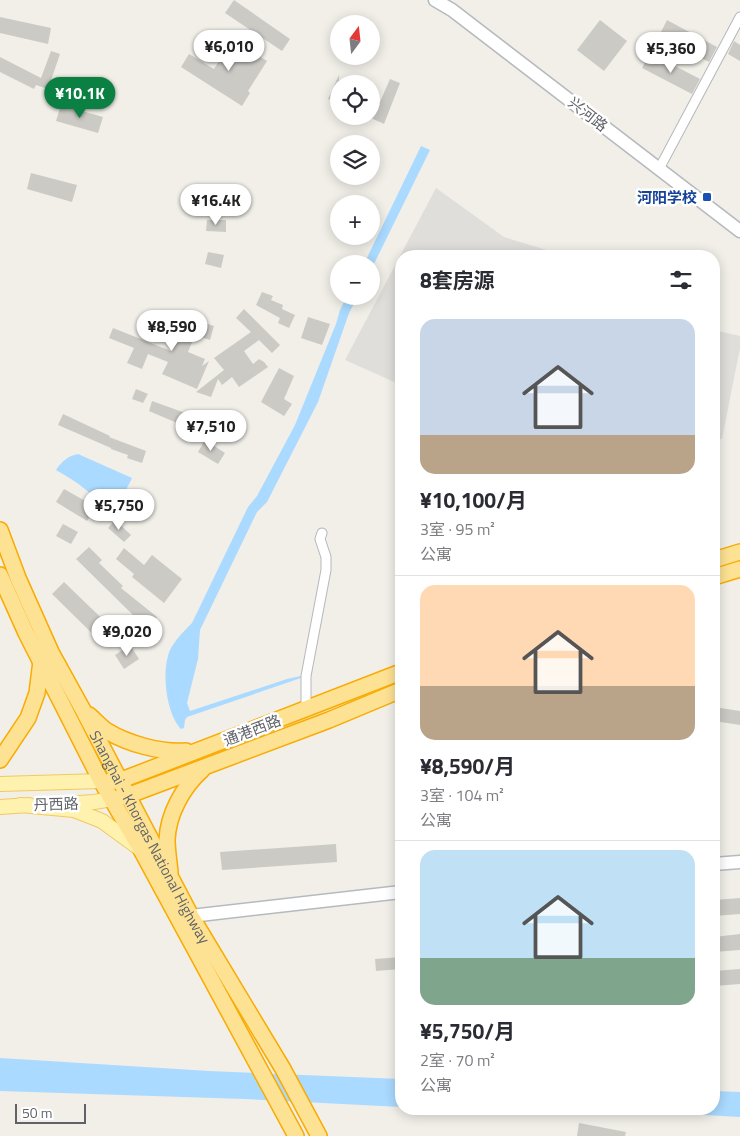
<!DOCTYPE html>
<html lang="zh">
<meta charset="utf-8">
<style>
body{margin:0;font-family:"Titillium Web","Noto Sans SC",sans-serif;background:#f2f2f3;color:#2b2b33;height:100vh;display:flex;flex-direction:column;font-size:19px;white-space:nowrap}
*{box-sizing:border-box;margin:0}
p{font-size:16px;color:#7c7c81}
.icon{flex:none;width:28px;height:28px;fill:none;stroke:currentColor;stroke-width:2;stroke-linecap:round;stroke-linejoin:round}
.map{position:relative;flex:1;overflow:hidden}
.details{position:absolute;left:395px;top:250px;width:325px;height:865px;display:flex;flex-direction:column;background:#fff;border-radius:20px;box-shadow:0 2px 12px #0003}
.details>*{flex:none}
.needle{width:32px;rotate:15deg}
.fabs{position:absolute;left:330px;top:15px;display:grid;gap:10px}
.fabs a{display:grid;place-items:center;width:50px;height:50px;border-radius:50%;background:#fff;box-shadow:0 2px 12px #0003;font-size:25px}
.scale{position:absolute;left:15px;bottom:12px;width:71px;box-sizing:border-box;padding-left:5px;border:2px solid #5f6368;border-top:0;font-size:14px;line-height:18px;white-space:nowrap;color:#5f6368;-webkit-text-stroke:4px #fff;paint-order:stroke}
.price{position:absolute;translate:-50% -42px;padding:0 11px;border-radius:18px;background:#fff;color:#222;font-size:16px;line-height:32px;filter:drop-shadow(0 1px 2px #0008)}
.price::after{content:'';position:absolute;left:50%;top:30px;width:15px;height:11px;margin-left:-8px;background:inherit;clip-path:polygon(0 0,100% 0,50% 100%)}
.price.active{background:#0b8043;color:#fff}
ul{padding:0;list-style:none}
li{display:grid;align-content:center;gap:10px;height:265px;padding:0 25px}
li+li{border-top:1px solid #e1e1e2}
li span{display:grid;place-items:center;height:155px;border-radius:15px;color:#555}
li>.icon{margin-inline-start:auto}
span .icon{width:90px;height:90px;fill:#fffc;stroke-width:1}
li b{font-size:21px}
h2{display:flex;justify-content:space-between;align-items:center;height:60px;padding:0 25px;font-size:21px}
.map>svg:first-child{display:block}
.industrial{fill:#e0deda}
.water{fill:#aadaff}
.building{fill:#cccac5}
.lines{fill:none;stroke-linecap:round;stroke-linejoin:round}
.street-casing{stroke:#b5b8bc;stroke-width:11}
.secondary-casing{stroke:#b6babf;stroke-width:15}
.primary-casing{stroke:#f2c960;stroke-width:16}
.highway-casing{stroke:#f9ab00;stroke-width:18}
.street{stroke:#fff;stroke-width:9}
.secondary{stroke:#fff;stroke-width:12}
.primary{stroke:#fff2af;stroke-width:14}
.highway{stroke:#fde293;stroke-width:15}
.transit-dot{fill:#1a4fb4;stroke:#fff;stroke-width:2}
.labels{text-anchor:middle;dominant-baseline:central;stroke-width:5;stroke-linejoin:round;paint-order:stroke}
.street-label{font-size:15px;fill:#5f6368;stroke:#fff}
.transit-label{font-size:15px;font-weight:bold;fill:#164399;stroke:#fff;text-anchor:end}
</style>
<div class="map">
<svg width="740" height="1136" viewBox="0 0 740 1136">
<rect width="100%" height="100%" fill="#f1efe8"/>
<path class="industrial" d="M 436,188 L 504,237 L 566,256 L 401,256 L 401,385 L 345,360 Z
M 714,330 L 740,336 L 740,348 L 722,439 L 714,440 Z"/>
<path class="water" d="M 421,146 L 430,150 L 371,270 L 371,264 L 364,264 Z
M 347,296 L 358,296 L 349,313 L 318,402 L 267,502 L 257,512 L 200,630 L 198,659 L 187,703 L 190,711 L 287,679 L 301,676 L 301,678 L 187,717 L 185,720 L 184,728 L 181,729 C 166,713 161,671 170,650 C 175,640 184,631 192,623 L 248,507 L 257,496 L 295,425 L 336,324 L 340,310 Z
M 78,454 L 132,478 C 128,487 118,507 105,504 C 99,503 92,494 86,490 C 77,482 66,476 56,470 C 62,461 68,456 78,454 Z
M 0,1058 L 209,1071 L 401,1079 L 401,1107 L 245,1099 L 0,1091 Z
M 714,1091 L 740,1092 L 740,1117 L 617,1110 L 443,1109 L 714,1109 Z"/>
<path class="building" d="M 234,0 L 290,39 L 282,51 L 225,13 Z
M 0,17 L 51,28 L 48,44 L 0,33 Z
M 600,20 L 627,41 L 604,71 L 577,50 Z
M 667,20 L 717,47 L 709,62 L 659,36 Z
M 232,40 L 267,61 L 248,91 L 250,93 L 242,106 L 181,67 L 189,54 L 214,69 Z
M 734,41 L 740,45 L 740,61 L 728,54 Z
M 51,51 L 60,54 L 48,89 L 36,85 L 34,89 L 0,72 L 0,57 L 41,78 Z
M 650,53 L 700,79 L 692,94 L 642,68 Z
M 339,75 L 339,103 L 328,99 Z
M 390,79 L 400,83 L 384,124 L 371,118 L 371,97 L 380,102 Z
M 61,105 L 103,117 L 98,133 L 56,121 Z
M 31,173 L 77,185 L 72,202 L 27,189 Z
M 207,220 L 226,220 L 226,232 L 206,231 Z
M 208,252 L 224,255 L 221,268 L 205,264 Z
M 262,292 L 273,296 L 271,300 L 283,305 L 282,309 L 295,315 L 289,328 L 278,323 L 280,318 L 256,305 Z
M 244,309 L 280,345 L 272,353 L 259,340 L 244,351 L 253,364 L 259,359 L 264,362 L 268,367 L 239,387 L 232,377 L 222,385 L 218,379 L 211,397 L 196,392 L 224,370 L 214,358 L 251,332 L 236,318 Z
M 185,317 L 214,326 L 210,340 L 195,335 L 188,352 L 205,359 L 202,366 L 209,361 L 197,389 L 162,374 L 168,362 L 148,354 L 142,369 L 127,363 L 134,348 L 109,338 L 113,328 L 171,351 L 176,340 L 178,341 Z
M 308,317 L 330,324 L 322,345 L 301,338 Z
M 279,368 L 294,376 L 284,399 L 292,404 L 284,416 L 261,402 Z
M 136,389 L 148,394 L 143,403 L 132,399 Z
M 152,401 L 188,414 L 184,426 L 149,411 Z
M 63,414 L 110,436 L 109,437 L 146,451 L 142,463 L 127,458 L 128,455 L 111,449 L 111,448 L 58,425 Z
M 212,417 L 223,426 L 215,436 L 204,427 Z
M 205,440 L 225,453 L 218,464 L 198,452 Z
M 64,489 L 96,507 L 87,521 L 56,502 Z
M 115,520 L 131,535 L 124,542 L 108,528 Z
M 63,524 L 78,532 L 71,544 L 56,536 Z
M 89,547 L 102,560 L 99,563 L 123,586 L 121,588 L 157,617 L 149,628 L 132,614 L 76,559 Z
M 124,548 L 144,565 L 152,555 L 182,579 L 164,603 L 132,577 L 134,574 L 116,559 Z
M 64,582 L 118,634 L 106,647 L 52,594 Z
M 130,645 L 139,659 L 124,669 L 115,655 Z
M 714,707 L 740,711 L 740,725 L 714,721 Z
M 336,844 L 337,862 L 222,870 L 220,852 Z
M 740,898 L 740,914 L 714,916 L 714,900 Z
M 740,934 L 740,950 L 714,952 L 714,937 Z
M 401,957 L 401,969 L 376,971 L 375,959 Z
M 740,969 L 740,984 L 714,986 L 714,971 Z
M 579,1123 L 626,1132 L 625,1136 L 577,1136 Z"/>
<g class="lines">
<defs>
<path id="street" d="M 659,169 L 740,17
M 306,709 L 306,676 L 326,570 L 326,557 L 320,539 L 322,533"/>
<path id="secondary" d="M 435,0 L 452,10 L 740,231
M 714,864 L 740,862
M 191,916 L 401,892"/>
<path id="primary" d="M 0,784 L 101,781
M 63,804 L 94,802 L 112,799
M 20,805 L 74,810 L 102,821 L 139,848
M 0,807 L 29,805"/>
<g id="highway">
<path id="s1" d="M 0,530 L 18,578 L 51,652 L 83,710 L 191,916 L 283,1069 L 319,1136"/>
<path d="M 714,560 L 740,552"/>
<path d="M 0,575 L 26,633 L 101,781 L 140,848 L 296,1136"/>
<path d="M 714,577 L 740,569"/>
<path d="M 89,715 C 95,720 100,726 107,731 C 128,744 162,753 186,751"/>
<path d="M 0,760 L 28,718 L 37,693 L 41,661"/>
<path d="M 110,781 L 119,781 L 401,672"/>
<path d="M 118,798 L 127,796 L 329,720 L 401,690"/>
<path d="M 170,872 C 169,861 167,850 167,840 C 168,814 183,787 202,770"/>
</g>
</defs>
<use href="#street" class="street-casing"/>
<use href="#secondary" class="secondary-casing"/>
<use href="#primary" class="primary-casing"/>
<use href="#highway" class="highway-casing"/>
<use href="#street" class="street"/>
<use href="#secondary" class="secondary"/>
<use href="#primary" class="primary"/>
<use href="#highway" class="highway"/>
</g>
<rect class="transit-dot" x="702" y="192" width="10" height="10" rx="2.5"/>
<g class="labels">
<g class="street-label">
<text transform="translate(588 114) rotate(38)">兴河路</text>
<text transform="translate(252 730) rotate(-21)">通港西路</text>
<text transform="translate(56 804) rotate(-2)">丹西路</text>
<text stroke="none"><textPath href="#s1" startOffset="342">Shanghai - Khorgas National Highway</textPath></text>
</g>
<g class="transit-label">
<text x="697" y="197">河阳学校</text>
</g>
</g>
</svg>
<div class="fabs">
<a><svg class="needle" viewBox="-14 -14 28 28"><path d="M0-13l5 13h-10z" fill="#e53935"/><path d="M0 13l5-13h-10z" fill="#7c7c81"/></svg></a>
<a><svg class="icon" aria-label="locate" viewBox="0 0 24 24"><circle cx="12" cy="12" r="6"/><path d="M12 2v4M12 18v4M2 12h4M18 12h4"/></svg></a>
<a><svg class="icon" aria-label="layers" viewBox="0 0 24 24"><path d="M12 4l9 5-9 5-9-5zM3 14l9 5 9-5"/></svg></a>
<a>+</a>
<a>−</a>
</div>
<div class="scale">50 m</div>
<b class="price" style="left:229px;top:72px">¥6,010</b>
<b class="price" style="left:671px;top:74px">¥5,360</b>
<b class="price active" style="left:80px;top:119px">¥10.1K</b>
<b class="price" style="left:216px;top:226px">¥16.4K</b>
<b class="price" style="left:172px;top:352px">¥8,590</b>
<b class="price" style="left:211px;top:452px">¥7,510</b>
<b class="price" style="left:119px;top:531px">¥5,750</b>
<b class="price" style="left:127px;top:657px">¥9,020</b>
<section class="details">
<h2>8套房源<svg class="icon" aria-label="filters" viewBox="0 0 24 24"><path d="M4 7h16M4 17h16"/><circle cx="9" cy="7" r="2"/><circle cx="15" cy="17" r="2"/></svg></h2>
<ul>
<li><span style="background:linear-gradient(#c9d6e8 75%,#b9a48a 0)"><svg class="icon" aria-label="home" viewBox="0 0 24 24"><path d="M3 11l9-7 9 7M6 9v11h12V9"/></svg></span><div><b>¥10,100/月</b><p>3室 · 95 m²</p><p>公寓</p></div></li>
<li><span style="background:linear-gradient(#ffd9b3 65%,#b9a48a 0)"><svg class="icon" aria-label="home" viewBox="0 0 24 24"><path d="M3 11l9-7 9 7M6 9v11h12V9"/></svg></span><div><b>¥8,590/月</b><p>3室 · 104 m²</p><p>公寓</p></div></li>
<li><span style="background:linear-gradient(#bfe0f5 70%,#7fa58c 0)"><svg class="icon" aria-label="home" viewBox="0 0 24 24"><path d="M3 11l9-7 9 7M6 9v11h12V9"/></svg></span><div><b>¥5,750/月</b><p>2室 · 70 m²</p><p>公寓</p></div></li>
</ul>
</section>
</div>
